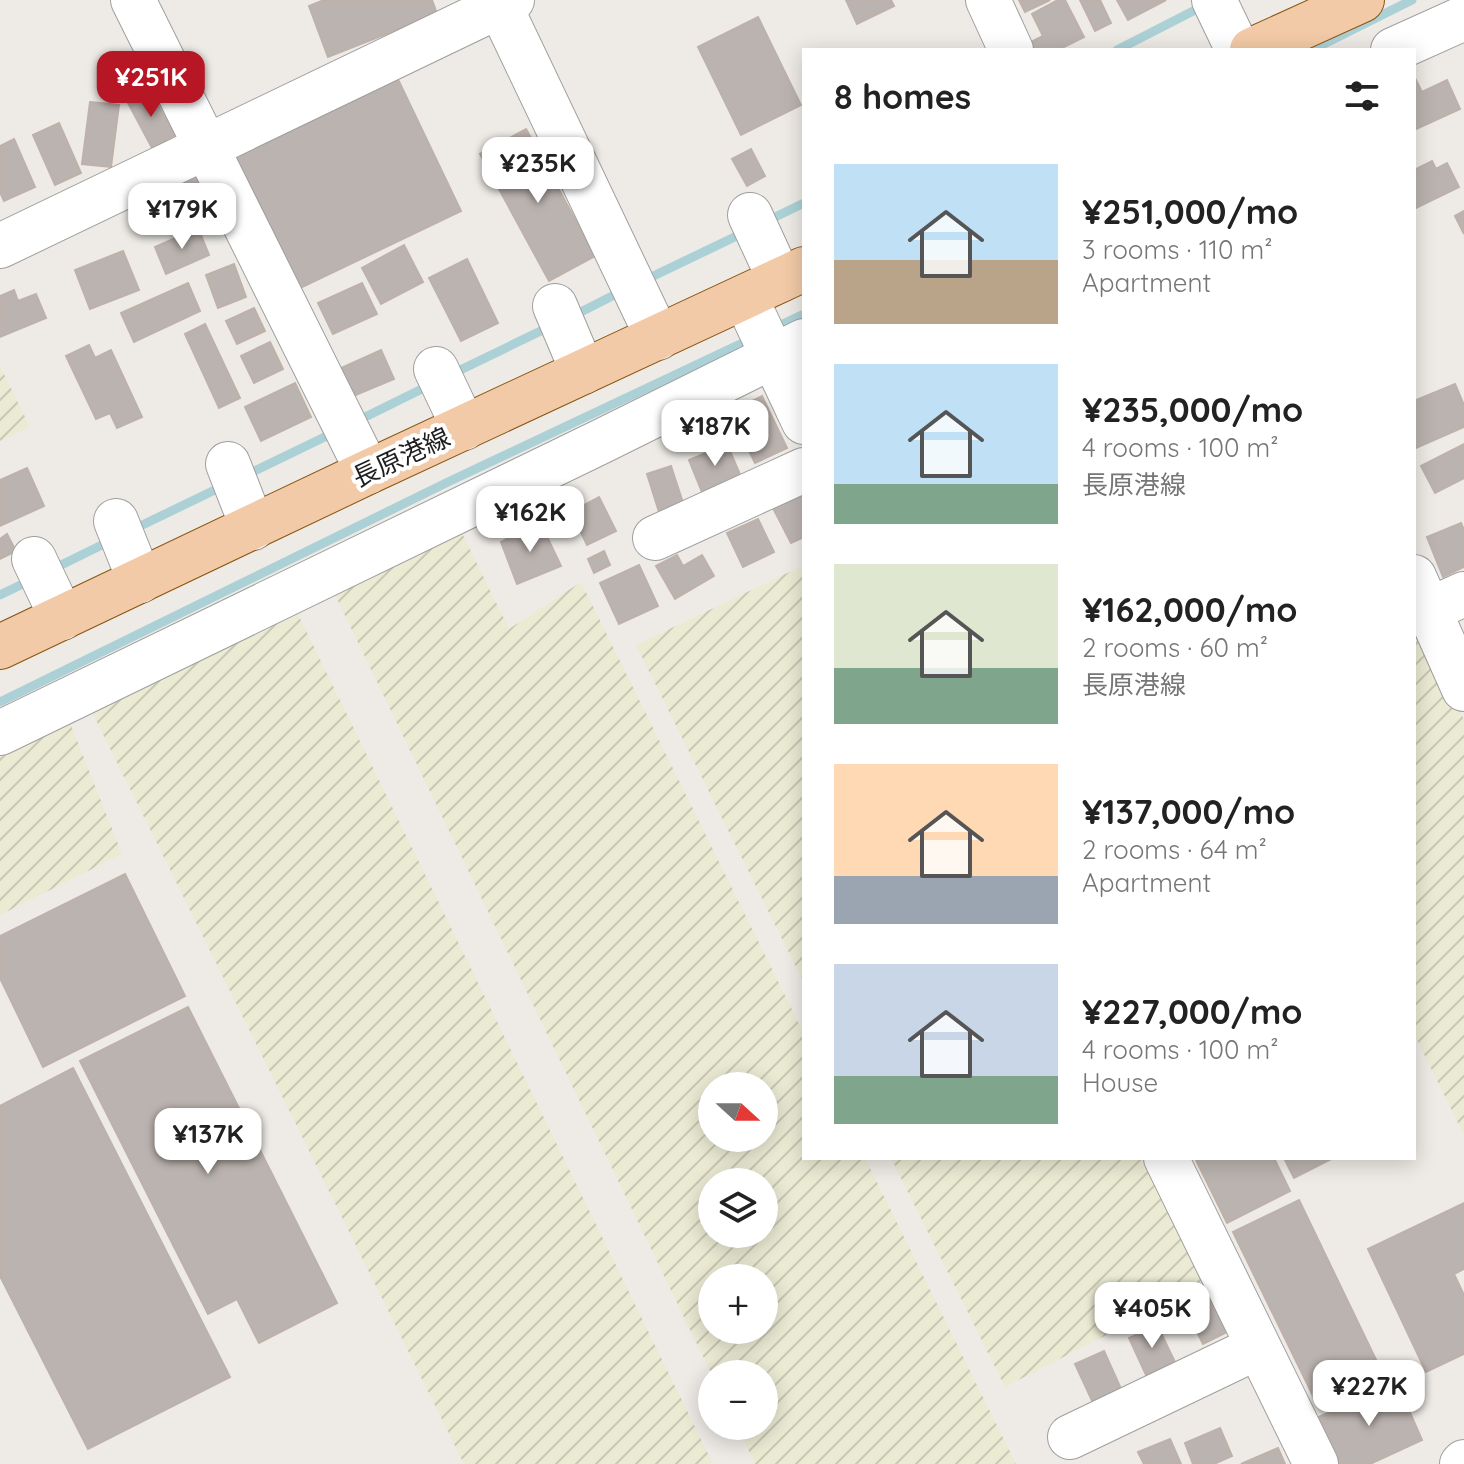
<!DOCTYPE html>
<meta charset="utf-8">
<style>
body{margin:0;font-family:Quicksand,"Noto Sans JP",sans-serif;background:#f2f2f2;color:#222;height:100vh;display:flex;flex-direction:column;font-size:30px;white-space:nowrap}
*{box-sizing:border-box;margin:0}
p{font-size:26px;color:#767676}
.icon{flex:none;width:44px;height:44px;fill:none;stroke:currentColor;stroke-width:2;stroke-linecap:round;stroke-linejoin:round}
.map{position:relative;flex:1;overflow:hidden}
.panel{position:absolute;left:802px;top:48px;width:614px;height:1112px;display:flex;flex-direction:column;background:#fff;border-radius:0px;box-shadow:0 4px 20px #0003}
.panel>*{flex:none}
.needle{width:52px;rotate:111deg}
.tools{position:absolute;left:698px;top:1072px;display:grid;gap:16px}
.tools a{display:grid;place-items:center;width:80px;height:80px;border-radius:50%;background:#fff;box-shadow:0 4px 20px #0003;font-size:40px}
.price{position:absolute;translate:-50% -68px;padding:0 18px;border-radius:16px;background:#fff;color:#222;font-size:26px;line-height:52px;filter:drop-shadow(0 2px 4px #0008)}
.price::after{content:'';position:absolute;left:50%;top:48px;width:24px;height:18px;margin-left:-12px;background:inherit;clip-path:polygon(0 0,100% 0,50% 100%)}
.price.on{background:#b71625;color:#fff}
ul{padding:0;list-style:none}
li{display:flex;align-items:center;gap:24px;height:200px;padding:0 32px}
li span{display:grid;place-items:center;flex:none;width:224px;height:160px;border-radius:0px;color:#555}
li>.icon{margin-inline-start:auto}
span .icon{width:96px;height:96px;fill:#fffc;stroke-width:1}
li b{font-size:34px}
h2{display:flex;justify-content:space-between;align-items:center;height:96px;padding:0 32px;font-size:34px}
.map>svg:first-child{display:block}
.farmland{fill:url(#farmland-furrows);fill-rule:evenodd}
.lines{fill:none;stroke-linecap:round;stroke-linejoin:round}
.stream{stroke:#abd1d7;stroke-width:9}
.building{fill:#bbb3af;stroke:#beb1aa;stroke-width:2}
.minor-casing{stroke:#9f9f9f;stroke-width:46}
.major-casing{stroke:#885510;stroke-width:46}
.minor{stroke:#fff;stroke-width:44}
.major{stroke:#f2caa7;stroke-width:44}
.labels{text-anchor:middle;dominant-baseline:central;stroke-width:8;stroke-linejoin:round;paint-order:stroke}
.street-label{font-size:26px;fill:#1e1e1e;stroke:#fff}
</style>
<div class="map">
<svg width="1464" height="1464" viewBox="0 0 1464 1464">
<defs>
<pattern id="farmland-furrows" width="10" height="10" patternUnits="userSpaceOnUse" patternTransform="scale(2)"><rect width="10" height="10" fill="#ebead3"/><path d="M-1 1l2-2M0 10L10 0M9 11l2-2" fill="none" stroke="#c9c8b5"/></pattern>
</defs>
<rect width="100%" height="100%" fill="#eeebe6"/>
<path class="farmland" d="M 0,366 L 30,427 L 0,441 Z
M 462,533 L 509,629 L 581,582 L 804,1034 L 804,1158 L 865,1158 L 1016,1464 L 755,1464 L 737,1426 L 764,1426 L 764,1374 L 712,1375 L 335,595 ZM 712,1086 L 764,1086 L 764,1138 L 712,1138 ZM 712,1182 L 764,1182 L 764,1234 L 712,1234 ZM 712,1278 L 764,1278 L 764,1330 L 712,1330 Z
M 804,565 L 804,983 L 636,645 Z
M 293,604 L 713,1464 L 464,1464 L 88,704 Z
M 1414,608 L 1464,720 L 1464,1135 L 1414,1034 Z
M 67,715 L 122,854 L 0,915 L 0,745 Z
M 891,1158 L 1144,1158 L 1206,1284 L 1005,1387 Z"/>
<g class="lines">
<path class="stream" d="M 1117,50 L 1203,6
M 1312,50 L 1412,0
M 765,222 L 804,203
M 643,281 L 745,232
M 571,317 L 622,291
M 774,328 L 804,314
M 452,374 L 551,326
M 355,422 L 432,384
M 244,476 L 335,432
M 132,530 L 223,486
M 53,569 L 112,540
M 0,595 L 33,579
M 0,702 L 448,482 L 753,338"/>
</g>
<path class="building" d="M 324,0 L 432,0 L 437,14 L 328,57 L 309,6 Z
M 846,0 L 891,0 L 894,6 L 857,24 Z
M 1019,0 L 1050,0 L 1025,12 Z
M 1058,0 L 1065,0 L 1084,37 L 1058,50 L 1035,50 L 1031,42 L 1043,36 L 1032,14 Z
M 1080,0 L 1100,0 L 1111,23 L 1095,31 Z
M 1117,0 L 1166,0 L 1128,20 Z
M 758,17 L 801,105 L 741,135 L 698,47 Z
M 393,69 L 461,211 L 294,291 L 226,150 Z
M 1414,76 L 1422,92 L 1447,80 L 1460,109 L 1414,130 Z
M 150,91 L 175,135 L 152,148 L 128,103 Z
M 90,102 L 119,105 L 111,167 L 82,164 Z
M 59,123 L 81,173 L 55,185 L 33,135 Z
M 526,129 L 595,256 L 549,281 L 480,154 Z
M 14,139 L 35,187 L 4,201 L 0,192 L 0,146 Z
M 751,149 L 765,176 L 747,186 L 732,159 Z
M 1432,161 L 1436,169 L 1447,163 L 1459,187 L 1416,208 L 1414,205 L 1414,170 Z
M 193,171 L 206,198 L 164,218 L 151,191 Z
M 1464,211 L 1464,234 L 1455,216 Z
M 198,228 L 209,255 L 166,274 L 155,247 Z
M 404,245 L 423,282 L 381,304 L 362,268 Z
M 123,251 L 139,290 L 90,309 L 75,270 Z
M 467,259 L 498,323 L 461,341 L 429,278 Z
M 234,264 L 246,297 L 218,308 L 206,275 Z
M 188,283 L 200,311 L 134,342 L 121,313 Z
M 362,283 L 377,314 L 333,334 L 318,303 Z
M 14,290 L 18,301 L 36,294 L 46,318 L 0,337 L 0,296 Z
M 254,308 L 265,331 L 237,344 L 226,321 Z
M 205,324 L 240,398 L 219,408 L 185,334 Z
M 270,342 L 283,369 L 254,383 L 241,356 Z
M 89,345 L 95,358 L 111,350 L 142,417 L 117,428 L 110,413 L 96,419 L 66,356 Z
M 381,350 L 394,379 L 351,397 L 339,369 Z
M 295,383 L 311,417 L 261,441 L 245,407 Z
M 1455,384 L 1464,405 L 1464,427 L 1416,448 L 1414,444 L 1414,401 Z
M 762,396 L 787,448 L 755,463 L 730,412 Z
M 727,444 L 741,477 L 702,492 L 689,460 Z
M 1464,444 L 1464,478 L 1435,493 L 1421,466 Z
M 671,466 L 684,506 L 660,515 L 647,474 Z
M 27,468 L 44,506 L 0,526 L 0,480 Z
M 804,492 L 804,537 L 791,543 L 773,508 Z
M 599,497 L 616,531 L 587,545 L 571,512 Z
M 758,519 L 774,552 L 743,567 L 727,533 Z
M 540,522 L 561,566 L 517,584 L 501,542 Z
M 1461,523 L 1464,530 L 1464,567 L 1443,577 L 1427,537 Z
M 7,534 L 16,551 L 0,559 L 0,539 Z
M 604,551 L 610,565 L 594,573 L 588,559 Z
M 677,555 L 683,566 L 702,555 L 714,576 L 675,599 L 656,566 Z
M 639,565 L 658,606 L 619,624 L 600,583 Z
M 125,874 L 185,996 L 43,1067 L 0,978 L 0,936 Z
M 188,1007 L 337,1303 L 259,1343 L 237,1299 L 208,1314 L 80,1061 Z
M 73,1068 L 230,1377 L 88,1449 L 0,1276 L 0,1106 Z
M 1195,1158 L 1274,1158 L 1290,1191 L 1227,1223 Z
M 1284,1158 L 1333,1158 L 1294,1178 Z
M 1299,1200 L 1380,1368 L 1315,1400 L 1233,1232 Z
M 1464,1203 L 1464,1269 L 1454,1274 L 1464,1295 L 1464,1354 L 1426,1372 L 1368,1249 Z
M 1209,1298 L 1227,1332 L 1203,1344 L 1194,1326 L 1180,1333 L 1172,1318 Z
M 1157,1325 L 1175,1362 L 1146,1375 L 1129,1338 Z
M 1104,1351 L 1122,1391 L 1094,1405 L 1075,1364 Z
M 1397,1383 L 1422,1440 L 1370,1464 L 1337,1464 L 1314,1419 Z
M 1220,1428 L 1232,1456 L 1214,1464 L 1193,1464 L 1185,1443 Z
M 1170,1439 L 1181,1464 L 1144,1464 L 1138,1452 Z
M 1278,1448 L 1285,1464 L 1241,1464 Z"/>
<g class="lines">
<defs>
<path id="minor" d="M 133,0 L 368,472
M 497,0 L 658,338
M 988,0 L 1011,50
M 1214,0 L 1238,50
M 1393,50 L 1464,18
M 750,215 L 780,280
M 0,246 L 512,0
M 745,297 L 804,422
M 555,306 L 583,372
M 436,369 L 464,428
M 228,464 L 253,528
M 116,521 L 140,581
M 655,538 L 804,470
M 34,559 L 62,618
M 1414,577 L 1464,689
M 1429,610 L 1464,594
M 0,733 L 600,442 L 804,341
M 1166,1158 L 1316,1464
M 1070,1437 L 1258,1347
M 1462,1464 L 1464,1462"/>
<path id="major" d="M 1252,50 L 1362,0
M 0,647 L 368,472 L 804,269"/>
</defs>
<use href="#minor" class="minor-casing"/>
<use href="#major" class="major-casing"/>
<use href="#minor" class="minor"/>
<use href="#major" class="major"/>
</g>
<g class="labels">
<g class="street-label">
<text transform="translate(401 457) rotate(-25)">長原港線</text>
</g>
</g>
</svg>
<div class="tools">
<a><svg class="needle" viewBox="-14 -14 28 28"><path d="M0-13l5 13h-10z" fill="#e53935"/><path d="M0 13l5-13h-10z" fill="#767676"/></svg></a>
<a><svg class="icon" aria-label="layers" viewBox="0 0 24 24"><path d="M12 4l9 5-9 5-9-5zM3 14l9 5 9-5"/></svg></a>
<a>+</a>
<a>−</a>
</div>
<b class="price on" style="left:151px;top:119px">¥251K</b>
<b class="price" style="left:538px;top:205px">¥235K</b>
<b class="price" style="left:182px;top:251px">¥179K</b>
<b class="price" style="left:715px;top:468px">¥187K</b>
<b class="price" style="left:530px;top:554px">¥162K</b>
<b class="price" style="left:208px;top:1176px">¥137K</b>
<b class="price" style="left:1152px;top:1350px">¥405K</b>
<b class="price" style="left:1369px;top:1428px">¥227K</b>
<section class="panel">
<h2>8 homes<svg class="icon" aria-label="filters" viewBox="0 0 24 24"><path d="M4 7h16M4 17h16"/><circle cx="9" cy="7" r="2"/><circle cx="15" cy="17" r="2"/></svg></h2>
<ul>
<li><span style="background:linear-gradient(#bfe0f5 60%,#b9a48a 0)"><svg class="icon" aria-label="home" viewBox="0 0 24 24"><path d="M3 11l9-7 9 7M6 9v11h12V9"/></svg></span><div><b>¥251,000/mo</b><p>3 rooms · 110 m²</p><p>Apartment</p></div></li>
<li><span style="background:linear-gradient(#bfe0f5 75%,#7fa58c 0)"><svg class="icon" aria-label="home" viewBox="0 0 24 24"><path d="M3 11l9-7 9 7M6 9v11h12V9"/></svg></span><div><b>¥235,000/mo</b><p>4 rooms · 100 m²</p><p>長原港線</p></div></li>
<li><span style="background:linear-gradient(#dfe7d0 65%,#7fa58c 0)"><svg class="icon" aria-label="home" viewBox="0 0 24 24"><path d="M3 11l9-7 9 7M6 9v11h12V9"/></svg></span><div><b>¥162,000/mo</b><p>2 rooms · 60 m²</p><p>長原港線</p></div></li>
<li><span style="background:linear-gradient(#ffd9b3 70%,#9aa5b1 0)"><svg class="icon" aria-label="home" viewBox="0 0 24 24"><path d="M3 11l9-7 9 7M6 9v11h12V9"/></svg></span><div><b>¥137,000/mo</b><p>2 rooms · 64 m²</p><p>Apartment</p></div></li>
<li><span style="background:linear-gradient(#c9d6e8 70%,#7fa58c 0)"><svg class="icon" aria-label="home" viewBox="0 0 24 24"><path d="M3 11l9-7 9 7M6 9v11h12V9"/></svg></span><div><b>¥227,000/mo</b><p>4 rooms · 100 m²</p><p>House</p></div></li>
</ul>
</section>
</div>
